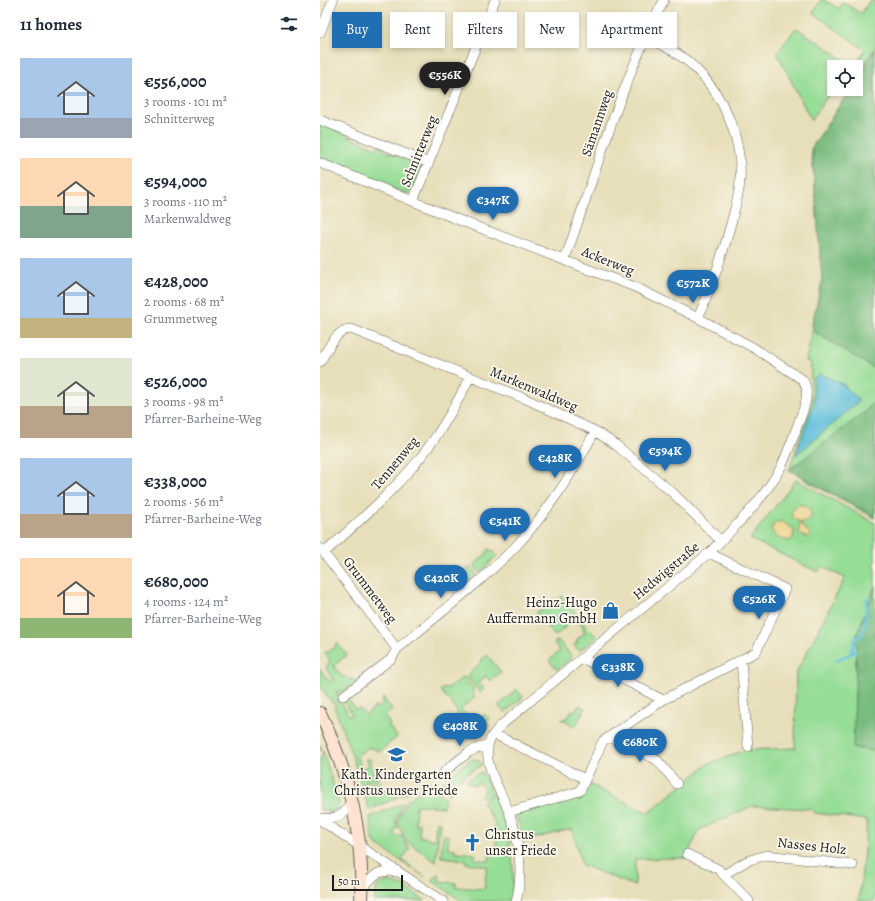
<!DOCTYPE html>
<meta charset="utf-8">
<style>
body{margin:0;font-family:Alegreya,serif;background:#f2f2f3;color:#1f2937;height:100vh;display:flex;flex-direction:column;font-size:15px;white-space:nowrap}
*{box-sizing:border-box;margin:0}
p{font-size:13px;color:#747a83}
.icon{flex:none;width:22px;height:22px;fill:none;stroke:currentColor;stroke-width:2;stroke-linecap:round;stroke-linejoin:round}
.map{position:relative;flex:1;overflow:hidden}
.details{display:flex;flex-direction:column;background:#fff;width:320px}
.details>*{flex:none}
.guide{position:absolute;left:12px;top:12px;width:380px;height:36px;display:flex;gap:8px}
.controls{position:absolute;left:507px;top:60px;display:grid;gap:8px}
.controls a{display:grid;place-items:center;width:36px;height:36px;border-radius:0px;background:#fff;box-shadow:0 2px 6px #0003;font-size:20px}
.scale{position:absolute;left:12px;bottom:10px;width:71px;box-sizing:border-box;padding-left:4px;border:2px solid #1c1c1c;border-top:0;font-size:11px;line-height:14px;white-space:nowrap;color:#1c1c1c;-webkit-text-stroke:3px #fbf7ec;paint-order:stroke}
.price{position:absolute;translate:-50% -34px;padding:0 9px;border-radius:14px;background:#1f6fb2;color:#fff;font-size:13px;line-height:26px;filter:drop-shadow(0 1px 2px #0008)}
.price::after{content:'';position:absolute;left:50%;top:24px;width:12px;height:9px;margin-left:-6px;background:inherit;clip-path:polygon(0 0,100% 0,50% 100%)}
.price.active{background:#222;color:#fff}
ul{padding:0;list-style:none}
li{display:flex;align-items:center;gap:12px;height:100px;padding:0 20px}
li span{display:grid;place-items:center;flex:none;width:112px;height:80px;border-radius:0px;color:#555}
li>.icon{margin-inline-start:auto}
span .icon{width:48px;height:48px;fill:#fffc;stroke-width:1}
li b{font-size:17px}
h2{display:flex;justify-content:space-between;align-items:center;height:48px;padding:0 20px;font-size:17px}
.tag{padding:0 14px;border-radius:0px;background:#fff;box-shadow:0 2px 6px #0003;font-size:14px;line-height:36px}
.tag.active{background:#1f6fb2;color:#fff}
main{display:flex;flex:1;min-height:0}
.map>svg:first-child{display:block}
.green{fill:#96dd96;stroke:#597c59}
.forest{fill:#78bc7f;stroke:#4a6c4e}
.sand{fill:#eeda9e;stroke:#857b5d}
.water{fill:#5bbeda;stroke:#3c6d7b}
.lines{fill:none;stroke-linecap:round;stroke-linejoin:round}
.stream{stroke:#5bbeda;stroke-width:3}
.minor-casing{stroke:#636053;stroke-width:10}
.secondary-casing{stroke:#636053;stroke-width:14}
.minor{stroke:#fff;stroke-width:9}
.secondary{stroke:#fee3d2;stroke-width:12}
.labels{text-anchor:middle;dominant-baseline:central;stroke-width:3.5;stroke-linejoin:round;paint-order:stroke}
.street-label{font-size:14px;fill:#1c1c1c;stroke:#fbf7ec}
.poi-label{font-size:14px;fill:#1c1c1c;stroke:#fbf7ec;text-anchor:end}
</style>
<main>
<section class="details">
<h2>11 homes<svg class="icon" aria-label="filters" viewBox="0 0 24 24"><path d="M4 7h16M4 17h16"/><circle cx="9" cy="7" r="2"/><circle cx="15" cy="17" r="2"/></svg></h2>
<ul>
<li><span style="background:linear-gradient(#a9c7e8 75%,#9aa5b1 0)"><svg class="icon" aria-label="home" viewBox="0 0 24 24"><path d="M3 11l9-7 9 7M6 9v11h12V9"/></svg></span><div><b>€556,000</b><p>3 rooms · 101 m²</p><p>Schnitterweg</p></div></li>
<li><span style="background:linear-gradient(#ffd9b3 60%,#7fa58c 0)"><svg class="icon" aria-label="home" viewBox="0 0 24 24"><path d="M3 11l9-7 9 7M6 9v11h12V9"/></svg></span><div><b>€594,000</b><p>3 rooms · 110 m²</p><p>Markenwaldweg</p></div></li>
<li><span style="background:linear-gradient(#a9c7e8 75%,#c2b280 0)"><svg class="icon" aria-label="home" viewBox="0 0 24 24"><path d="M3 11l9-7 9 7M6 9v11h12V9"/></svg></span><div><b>€428,000</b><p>2 rooms · 68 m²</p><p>Grummetweg</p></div></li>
<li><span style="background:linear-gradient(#dfe7d0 60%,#b9a48a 0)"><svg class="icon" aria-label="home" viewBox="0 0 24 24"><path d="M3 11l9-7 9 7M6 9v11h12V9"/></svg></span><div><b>€526,000</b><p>3 rooms · 98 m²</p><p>Pfarrer-Barheine-Weg</p></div></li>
<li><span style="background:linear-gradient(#a9c7e8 70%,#b9a48a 0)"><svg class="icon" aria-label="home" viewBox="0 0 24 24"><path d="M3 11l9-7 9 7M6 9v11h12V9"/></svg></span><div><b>€338,000</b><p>2 rooms · 56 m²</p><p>Pfarrer-Barheine-Weg</p></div></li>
<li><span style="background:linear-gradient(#ffd9b3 75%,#8fb573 0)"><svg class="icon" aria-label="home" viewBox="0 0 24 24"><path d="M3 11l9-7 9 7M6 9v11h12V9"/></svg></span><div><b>€680,000</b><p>4 rooms · 124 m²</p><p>Pfarrer-Barheine-Weg</p></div></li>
</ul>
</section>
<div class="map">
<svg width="555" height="901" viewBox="0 0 555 901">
<rect width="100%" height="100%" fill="#fbf7ec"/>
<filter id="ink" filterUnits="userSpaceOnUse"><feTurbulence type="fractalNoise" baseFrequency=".025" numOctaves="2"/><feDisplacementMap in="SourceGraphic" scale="8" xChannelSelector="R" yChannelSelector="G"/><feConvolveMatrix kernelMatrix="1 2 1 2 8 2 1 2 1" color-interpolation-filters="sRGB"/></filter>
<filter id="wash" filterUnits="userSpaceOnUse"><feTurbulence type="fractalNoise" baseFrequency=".012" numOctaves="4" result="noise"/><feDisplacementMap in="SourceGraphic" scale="16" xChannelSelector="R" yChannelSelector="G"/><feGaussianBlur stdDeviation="0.9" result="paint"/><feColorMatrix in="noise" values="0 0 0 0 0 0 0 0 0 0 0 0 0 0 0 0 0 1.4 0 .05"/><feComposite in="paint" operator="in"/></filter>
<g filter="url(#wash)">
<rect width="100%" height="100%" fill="#e7dfba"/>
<path class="green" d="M 501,0 L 504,0 L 519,9 L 523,2 L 541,14 L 550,0 L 555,0 L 555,48 L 546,62 L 540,57 L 545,50 L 493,13 Z
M 476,28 L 530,63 L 528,67 L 514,67 L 514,87 L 491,120 L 457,53 Z
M 555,50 L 555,518 L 486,481 C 479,475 476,473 476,464 L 469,470 L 492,401 L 490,361 L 486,361 L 504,273 L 491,149 L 531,89 L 536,89 Z
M 0,125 L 8,128 L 10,127 L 21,133 L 24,131 L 26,132 L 27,136 L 56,148 L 59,145 L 63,146 L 63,150 L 91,161 L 94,159 L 99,163 L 101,168 L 94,189 L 90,193 L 85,193 L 0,159 Z
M 476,480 L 555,523 L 555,586 L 537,634 L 535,681 L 555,630 L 555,901 L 539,901 L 547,820 L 495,813 L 490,809 L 432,806 L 379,830 L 366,858 L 315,859 L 315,886 L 262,865 L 252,829 L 204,841 L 196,814 L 263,794 L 269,784 L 328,813 L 388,764 L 426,750 L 475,748 L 476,674 L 525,578 L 501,566 L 498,572 L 430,539 Z
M 169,549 L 177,555 L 160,573 L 154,566 L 162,557 L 163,558 Z
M 150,567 L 157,575 L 139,592 L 132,585 Z
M 242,596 L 255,612 L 254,614 L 277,637 L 259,651 L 254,645 L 258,642 L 256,640 L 265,633 L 263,629 L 264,627 L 253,619 L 245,628 L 242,627 L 244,629 L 235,636 L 216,613 L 236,598 L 237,600 Z
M 238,640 L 252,657 L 237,670 L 229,660 L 240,651 L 234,643 Z
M 17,643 L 27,655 L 13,666 L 23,677 L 25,676 L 29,680 L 32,678 L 36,683 L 22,692 L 16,691 L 20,698 L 13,704 L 0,686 L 0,669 L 10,682 L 13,680 L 6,668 L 10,661 L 5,652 L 9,652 L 16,646 L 15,644 Z
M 167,655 L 181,672 L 171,681 L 165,676 L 163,677 L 164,679 L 159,683 L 164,689 L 160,693 L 147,676 L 162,661 L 161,660 Z
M 142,677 L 145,678 L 153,688 L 153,694 L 155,697 L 141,709 L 149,720 L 145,723 L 137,713 L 136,709 L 120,690 L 134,685 Z
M 196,689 L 203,697 L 185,712 L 178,706 L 190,696 Z
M 27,697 L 36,710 L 39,708 L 46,715 L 56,706 L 57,708 L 62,705 L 63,697 L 72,710 L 65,717 L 70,724 L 68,725 L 77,736 L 76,738 L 60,751 L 49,747 L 36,756 L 43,769 L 49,765 L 46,759 L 50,759 L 55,776 L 50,782 L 46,780 L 45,784 L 50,787 L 56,778 L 57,773 L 63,791 L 87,791 L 89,792 L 49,810 L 34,761 L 14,706 L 20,700 L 29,716 L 32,714 L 23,700 Z
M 259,705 L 265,708 L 255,727 L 245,720 L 241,720 L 248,717 L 252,710 L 255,711 Z
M 165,714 L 169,718 L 167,722 L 169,726 L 157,736 L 154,724 Z
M 0,744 L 3,751 L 19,803 L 17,809 L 11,811 L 0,810 L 0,758 L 3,752 L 0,750 Z
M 153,759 L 158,760 L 162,765 L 149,772 L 129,787 L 132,792 L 128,795 L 119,785 L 148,761 Z
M 159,773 L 163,773 L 172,793 L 164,799 L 161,795 L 165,790 L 159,782 L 155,785 L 150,784 L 147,780 Z
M 111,782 L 125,798 L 123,807 L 96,805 L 95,824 L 100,824 L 99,836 L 115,840 L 116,822 L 120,822 L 116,862 L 86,841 L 77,821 L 87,801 Z
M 174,794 C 187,820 200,873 189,901 L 142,901 L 112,881 L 118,874 L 120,874 L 119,881 L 136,883 L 136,887 L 164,889 L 167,866 L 146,863 L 146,860 L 121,857 L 123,835 L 129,836 L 128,848 L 135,849 L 135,852 L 155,854 L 155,859 L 169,861 L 171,847 L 176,848 L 177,834 L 174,834 L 175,823 L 162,802 Z
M 84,803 L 75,820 L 78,828 L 75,829 L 74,834 L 77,837 L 81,835 L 85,843 L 90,848 L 82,860 L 105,877 L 57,845 L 53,839 L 50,817 Z
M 67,881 L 83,886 L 106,901 L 54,901 L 57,886 Z"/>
<path class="forest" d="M 555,50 L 555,369 L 493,331 L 492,324 L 502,281 L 492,148 L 530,89 L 536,89 L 536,80 Z
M 555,400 L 555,516 L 469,470 L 546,411 Z
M 555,586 L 555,751 L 533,748 L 537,634 Z"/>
<path class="sand" d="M 479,504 L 487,507 L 492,515 L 487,522 L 481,522 L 482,526 L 491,534 L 488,538 L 479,533 L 480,522 L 473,518 L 471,512 Z
M 461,521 L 474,529 L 473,538 L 469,541 L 458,538 L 451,530 L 454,524 Z"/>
<path class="water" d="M 500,374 L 524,385 L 539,401 L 476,455 L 494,403 L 494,378 Z"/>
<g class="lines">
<path class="stream" d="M 531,654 L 535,640 L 542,634 L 545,627 L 547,598
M 517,660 L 536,651"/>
</g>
</g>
<g filter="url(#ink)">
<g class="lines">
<defs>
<path id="minor" d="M 0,33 L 13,0
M 325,37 C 342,45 360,53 374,67 C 404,95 423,140 420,182 C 419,195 415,208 412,220 C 403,254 392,286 378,318
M 0,120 L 109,163
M 0,163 L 139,220 L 315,287 L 378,318 L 434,348 L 483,380 C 491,392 483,412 478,424 C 473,438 468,453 461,467 C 444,499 415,527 389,553 L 179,727 C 175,732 169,739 168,746 C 164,766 181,791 188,810 C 199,836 204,873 196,901
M 93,201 L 175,0
M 245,259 C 276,172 301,82 344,0
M 0,362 C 7,351 16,329 31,329 L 206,399 L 275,431 L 296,445 L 353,493 L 401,541
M 0,548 L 77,649
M 4,553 C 36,524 68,496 96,463 C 118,437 135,407 150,377
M 262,658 L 343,700
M 421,660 L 428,747
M 23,696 L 71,659 L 77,649 C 117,616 160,583 196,546 C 228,512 254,471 275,431
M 174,734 L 265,779
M 289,737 L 337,760 L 357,784
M 125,771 L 149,752 L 168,744
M 189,812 L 260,791 L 283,741 L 343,700 L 436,652 L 465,589 L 389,553
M 0,818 C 16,820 26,815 32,799
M 0,820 L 123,901
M 367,854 L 398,869 L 429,901
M 405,874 L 427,861 L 446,855 L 533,865
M 41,890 C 54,875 57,869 78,872"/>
<path id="secondary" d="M 0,713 C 29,773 44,835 41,901"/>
</defs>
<use href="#minor" class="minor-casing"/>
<use href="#secondary" class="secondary-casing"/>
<use href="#minor" class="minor"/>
<use href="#secondary" class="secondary"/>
</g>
</g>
<defs>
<symbol id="shop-bare" viewBox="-9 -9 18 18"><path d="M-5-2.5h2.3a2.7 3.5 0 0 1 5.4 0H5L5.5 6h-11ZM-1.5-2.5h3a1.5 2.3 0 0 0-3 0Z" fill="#1f6fb2" stroke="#fbf7ec" stroke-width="2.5" paint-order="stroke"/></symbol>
<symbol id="school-bare" viewBox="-9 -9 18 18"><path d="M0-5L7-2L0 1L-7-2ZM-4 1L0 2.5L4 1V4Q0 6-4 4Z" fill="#1f6fb2" stroke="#fbf7ec" stroke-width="2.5" paint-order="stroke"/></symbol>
<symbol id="church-bare" viewBox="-9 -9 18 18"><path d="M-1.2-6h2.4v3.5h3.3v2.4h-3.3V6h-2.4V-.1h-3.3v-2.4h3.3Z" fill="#1f6fb2" stroke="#fbf7ec" stroke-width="2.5" paint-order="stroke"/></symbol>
</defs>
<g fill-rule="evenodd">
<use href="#shop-bare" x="278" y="598" width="25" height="25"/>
<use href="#school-bare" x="64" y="742" width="25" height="25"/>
<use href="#church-bare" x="140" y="830" width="25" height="25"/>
</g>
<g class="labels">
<g class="street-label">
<text transform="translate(277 123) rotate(-71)">Sämannweg</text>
<text transform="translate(99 151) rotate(-68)">Schnitterweg</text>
<text transform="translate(288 261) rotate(22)">Ackerweg</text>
<text transform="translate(214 389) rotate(23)">Markenwaldweg</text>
<text transform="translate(75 463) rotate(-50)">Tennenweg</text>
<text transform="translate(346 571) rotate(-40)">Hedwigstraße</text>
<text transform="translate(50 590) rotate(53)">Grummetweg</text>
<text transform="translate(492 846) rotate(6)">Nasses Holz</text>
</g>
<g class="poi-label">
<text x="277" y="602">Heinz-Hugo<tspan x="277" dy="16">Auffermann GmbH</tspan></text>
<text x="76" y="774" text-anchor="middle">Kath. Kindergarten<tspan x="76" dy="16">Christus unser Friede</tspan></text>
<text x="165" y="834" text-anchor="start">Christus<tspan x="165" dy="16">unser Friede</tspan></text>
</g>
</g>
</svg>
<div class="controls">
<a><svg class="icon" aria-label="locate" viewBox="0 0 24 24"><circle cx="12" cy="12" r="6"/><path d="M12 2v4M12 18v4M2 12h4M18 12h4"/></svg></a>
</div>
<div class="scale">50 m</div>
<b class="price active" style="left:125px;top:96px">€556K</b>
<b class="price" style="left:173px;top:221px">€347K</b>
<b class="price" style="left:373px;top:304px">€572K</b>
<b class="price" style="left:345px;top:472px">€594K</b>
<b class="price" style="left:235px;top:479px">€428K</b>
<b class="price" style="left:185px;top:542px">€541K</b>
<b class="price" style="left:121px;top:599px">€420K</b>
<b class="price" style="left:439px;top:620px">€526K</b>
<b class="price" style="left:298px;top:688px">€338K</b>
<b class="price" style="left:140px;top:747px">€408K</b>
<b class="price" style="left:320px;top:763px">€680K</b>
<div class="guide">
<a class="tag active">Buy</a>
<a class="tag">Rent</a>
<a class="tag">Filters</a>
<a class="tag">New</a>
<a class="tag">Apartment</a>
</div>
</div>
</main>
